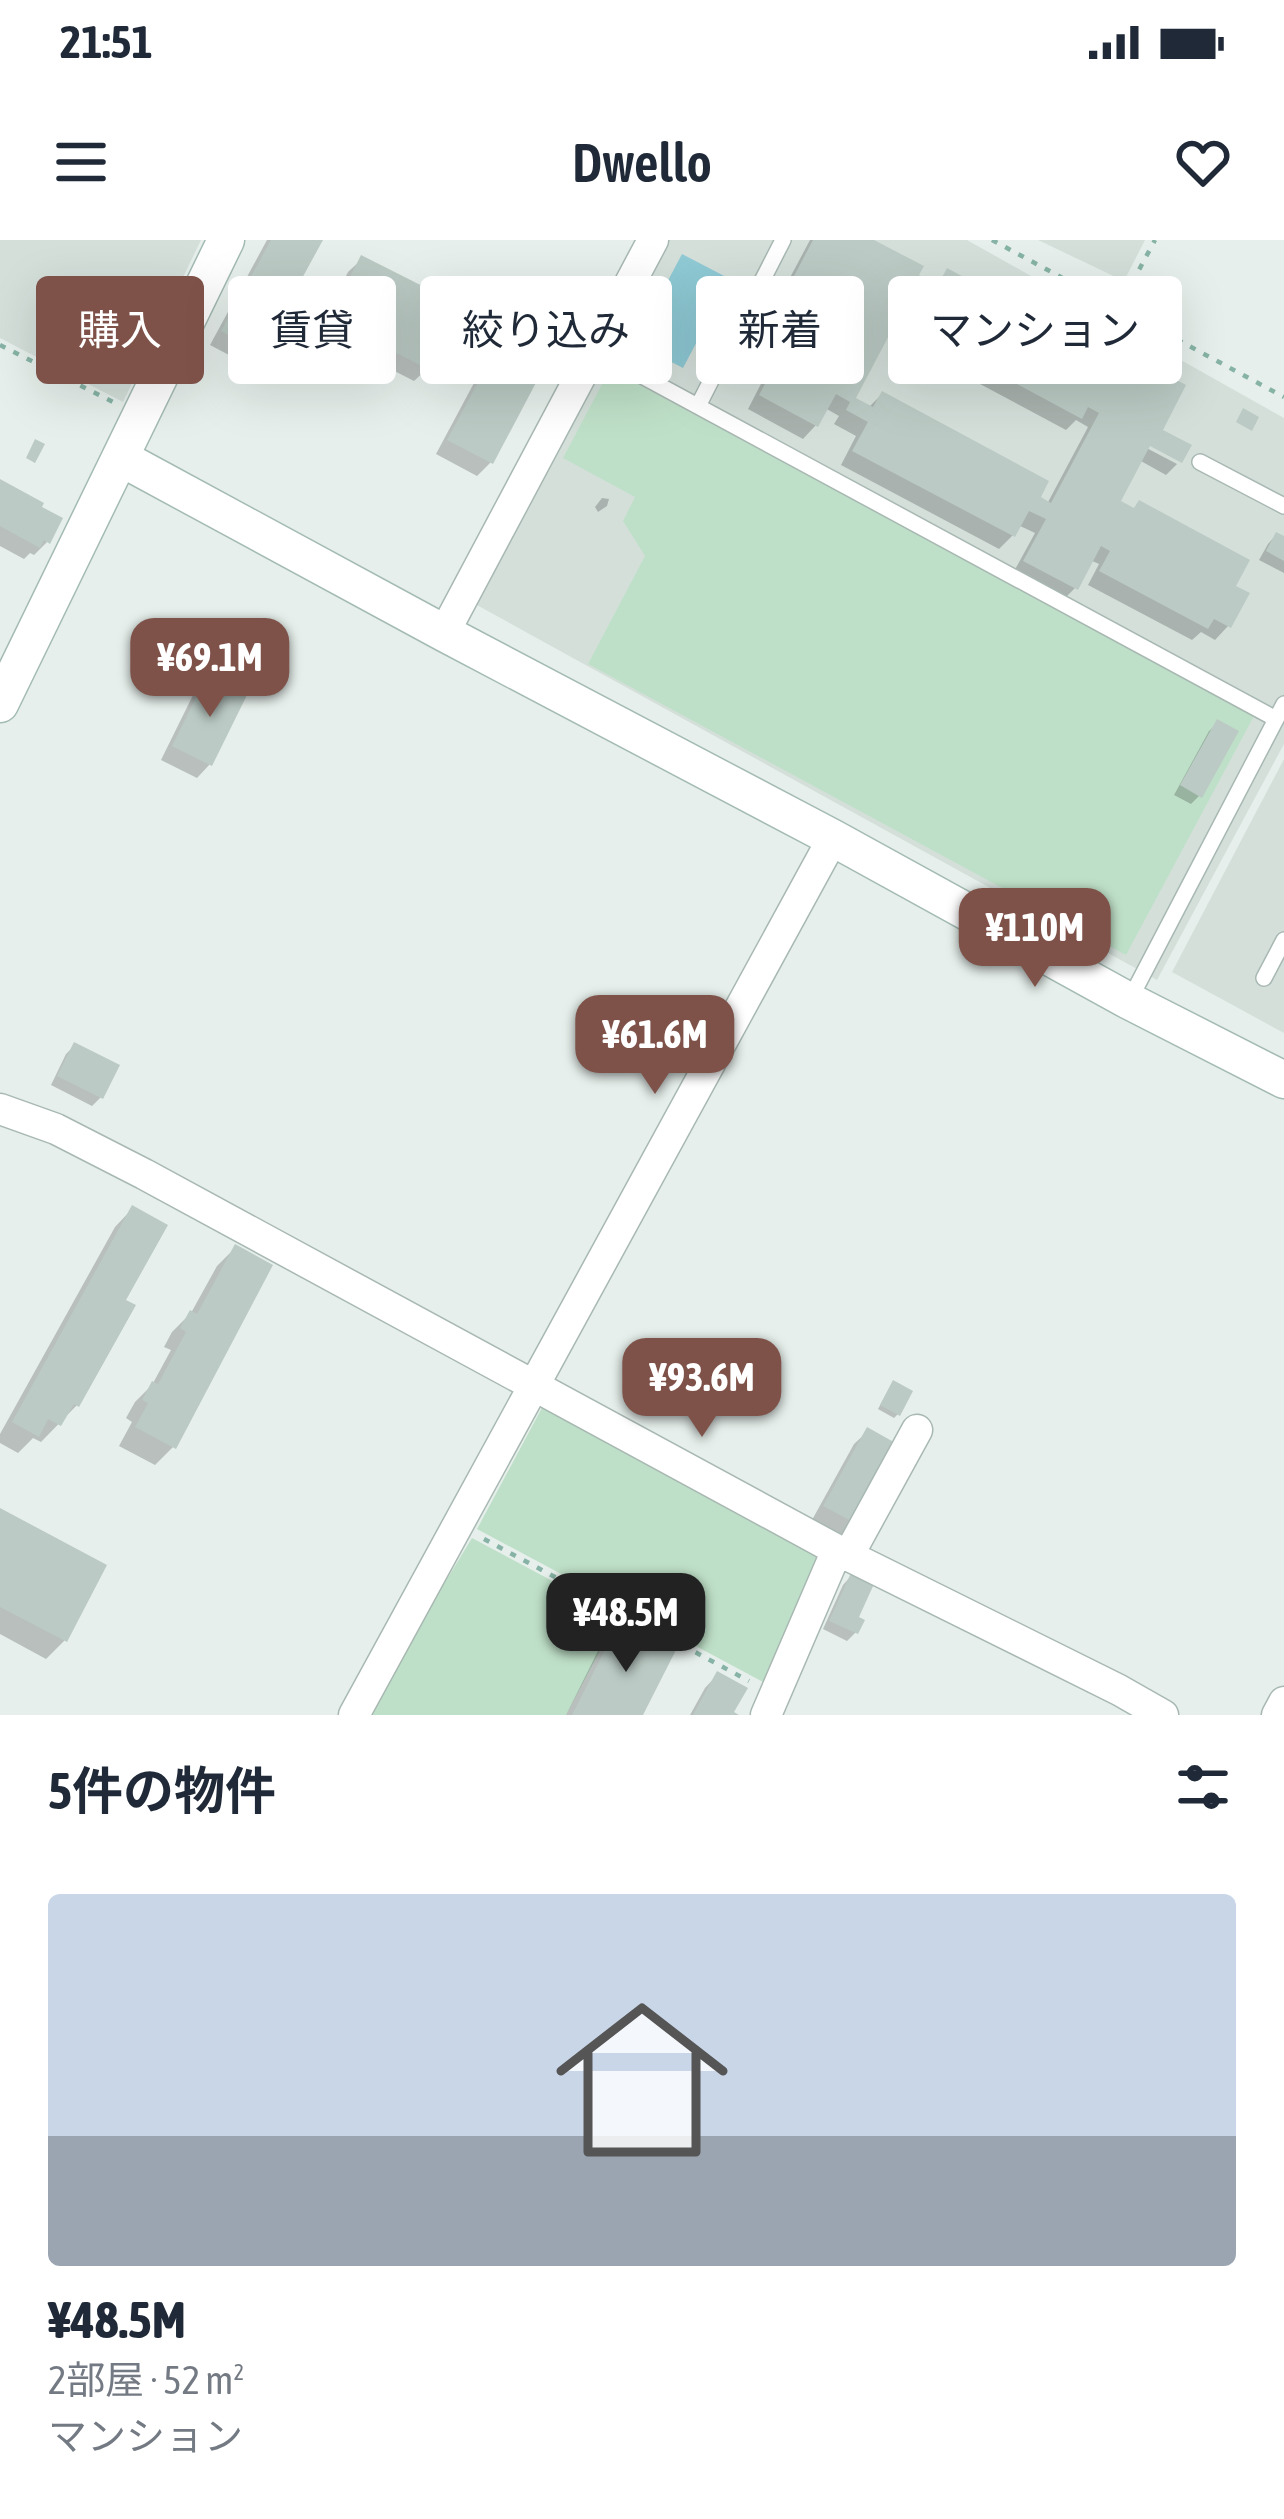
<!DOCTYPE html>
<html lang="ja">
<meta charset="utf-8">
<style>
body{margin:0;font-family:"Asap Condensed","Noto Sans JP",sans-serif;background:#f6f6f7;color:#1f2937;height:100vh;display:flex;flex-direction:column;font-size:45px;white-space:nowrap}
*{box-sizing:border-box;margin:0}
p{font-size:39px;color:#747a83}
.icon{flex:none;width:66px;height:66px;fill:none;stroke:currentColor;stroke-width:2;stroke-linecap:round;stroke-linejoin:round}
.map{position:relative;height:1475px;overflow:hidden}
.details{display:flex;flex-direction:column;background:#fff;flex:1}
.details>*{flex:none}
.hud{position:absolute;left:36px;top:36px;width:1212px;height:108px;display:flex;gap:24px}
.price{position:absolute;translate:-50% -102px;padding:0 27px;border-radius:24px;background:#7f5249;color:#fff;font-size:39px;line-height:78px;filter:drop-shadow(0 3px 6px #0008)}
.price::after{content:'';position:absolute;left:50%;top:72px;width:36px;height:27px;margin-left:-18px;background:inherit;clip-path:polygon(0 0,100% 0,50% 100%)}
.price.on{background:#222;color:#fff}
ul{padding:0;list-style:none}
li{display:grid;align-content:center;gap:24px;height:636px;padding:0 48px}
li span{display:grid;place-items:center;height:372px;border-radius:12px;color:#555}
li>.icon{margin-inline-start:auto}
span .icon{width:216px;height:216px;fill:#fffc;stroke-width:1}
li b{font-size:51px}
h2{display:flex;justify-content:space-between;align-items:center;height:144px;padding:0 48px;font-size:51px}
.pill{padding:0 42px;border-radius:12px;background:#fff;box-shadow:0 12px 48px #0002;font-size:42px;line-height:108px}
.pill.on{background:#7f5249;color:#fff}
.status{display:flex;justify-content:space-between;align-items:center;height:84px;padding:0 60px;background:#fff;direction:ltr}
.status svg{height:33px;fill:currentColor}
header{display:flex;justify-content:space-between;align-items:center;height:156px;padding:0 48px;background:#fff;font-size:54px;font-weight:600}
.map>svg:first-child{display:block}
.built{fill:#d4dfda}
.green{fill:#bfe0c8}
.water{fill:#8ec9d4}
.shadow{fill:#0003;fill-rule:evenodd}
.building{fill:#bbcac4;fill-rule:evenodd}
.lines{fill:none;stroke-linecap:round;stroke-linejoin:round}
.lane-casing{stroke:#a8b8b2;stroke-width:18}
.street-casing{stroke:#a8b8b2;stroke-width:33}
.secondary-casing{stroke:#a4bbb3;stroke-width:39}
.path{stroke:#86b3a5;stroke-width:4.5;stroke-dasharray:6 9;stroke-linecap:butt}
.lane{stroke:#fff;stroke-width:15}
.street{stroke:#fff;stroke-width:30}
.secondary{stroke:#fff;stroke-width:36}
</style>
<div class="status"><b>21:51</b><svg viewBox="0 0 49 12"><path d="M0 12V9h3v3zM5 12V6h3v6zM10 12V3h3v9zM15 12V0h3v12zM26 1h20v11H26zM47 4h2v5h-2z"/></svg></div>
<header><svg class="icon" aria-label="menu" viewBox="0 0 24 24"><path d="M4 6h16M4 12h16M4 18h16"/></svg>Dwello<svg class="icon" aria-label="heart" viewBox="0 0 24 24"><path d="M12 20l-8-8c-3-5 5-10 8-4 3-6 11-1 8 4z"/></svg></header>
<div class="map">
<svg width="1284" height="1475" viewBox="0 0 1284 1475">
<rect width="100%" height="100%" fill="#e6efeb"/>
<path class="built" d="M 0,0 L 201,0 L 123,162 L 0,98 Z
M 663,0 L 967,0 L 1284,178 L 1284,504 L 1157,740 L 475,364 Z
M 1038,0 L 1145,0 L 1124,41 Z
M 1284,519 L 1284,793 L 1172,732 Z"/>
<path class="green" d="M 610,129 L 1254,476 L 1126,715 L 588,424 L 645,316 L 623,281 L 635,257 L 563,218 Z
M 544,1164 L 828,1314 L 767,1444 L 477,1289 Z
M 472,1298 L 618,1376 L 566,1475 L 364,1475 Z"/>
<path class="water" d="M 682,14 L 730,39 L 683,128 L 635,103 Z"/>
<path class="shadow" d="M 267,0 L 317,0 L 259,111 L 246,124 L 210,105 Z
M 810,0 L 868,0 L 915,37 L 933,46 L 947,32 L 1140,198 L 1137,203 L 1177,224 L 1166,235 L 1139,220 L 1117,263 L 1232,347 L 1228,386 L 1215,400 L 1201,392 L 1192,400 L 1088,345 L 1099,324 L 1090,320 L 1075,348 L 1062,361 L 1012,335 L 1035,293 L 1018,285 L 1012,296 L 999,309 L 841,225 L 856,196 L 834,184 L 839,176 L 825,168 L 816,185 L 803,199 L 748,169 L 764,138 L 743,126 ZM 903,62 L 922,73 L 905,104 L 1066,190 L 1076,180 L 1088,187 L 1047,264 L 882,154 L 868,168 L 852,159 Z
M 362,19 L 428,128 L 414,141 L 318,92 L 348,32 Z
M 738,46 L 743,49 L 735,61 L 730,59 Z
M 504,99 L 544,122 L 490,223 L 477,236 L 436,214 L 490,113 Z
M 0,242 L 47,302 L 34,315 L 30,313 L 24,319 L 0,306 Z
M 602,258 L 609,259 L 607,266 L 598,272 L 595,267 Z
M 1276,295 L 1284,299 L 1284,333 L 1259,320 L 1268,304 Z
M 208,437 L 210,524 L 197,538 L 161,520 L 195,451 Z
M 1218,483 L 1199,556 L 1191,564 L 1174,555 L 1209,491 Z
M 75,805 L 101,857 L 92,866 L 51,845 L 66,814 Z
M 132,969 L 122,1061 L 77,1165 L 41,1202 L 33,1198 L 18,1213 L 0,1203 L 0,1194 L 115,987 Z
M 235,1008 L 173,1207 L 155,1225 L 119,1206 L 132,1182 L 126,1178 L 135,1162 L 152,1145 L 171,1110 L 164,1107 L 172,1092 L 191,1073 L 217,1026 Z
M 890,1147 L 898,1174 L 894,1178 L 878,1169 Z
M 868,1191 L 853,1282 L 840,1295 L 812,1280 L 854,1204 Z
M 0,1272 L 103,1326 L 64,1401 L 46,1419 L 0,1394 Z
M 851,1336 L 856,1392 L 847,1401 L 823,1389 L 843,1345 Z
M 620,1386 L 639,1475 L 566,1475 L 602,1403 Z
M 718,1434 L 730,1473 L 734,1475 L 690,1475 L 705,1448 Z"/>
<path class="building" d="M 271,0 L 323,0 L 261,113 L 221,91 Z
M 813,0 L 874,0 L 924,26 L 919,35 L 938,45 L 947,28 L 1129,126 L 1134,117 L 1186,145 L 1163,190 L 1192,205 L 1182,223 L 1150,206 L 1121,261 L 1134,268 L 1139,260 L 1250,320 L 1236,346 L 1250,353 L 1231,388 L 1214,379 L 1208,389 L 1099,331 L 1110,311 L 1101,306 L 1078,350 L 1023,321 L 1046,279 L 1029,271 L 1015,297 L 852,211 L 868,182 L 846,170 L 850,162 L 836,154 L 818,187 L 759,155 L 776,124 L 754,112 ZM 914,48 L 933,59 L 916,90 L 1082,179 L 1088,167 L 1099,173 L 1051,263 L 1041,257 L 1049,241 L 882,151 L 873,167 L 856,158 Z
M 361,15 L 462,66 L 430,130 L 329,79 Z
M 503,96 L 548,120 L 493,224 L 447,200 Z
M 1243,168 L 1259,177 L 1252,191 L 1236,182 Z
M 35,199 L 45,204 L 35,223 L 26,218 Z
M 0,239 L 44,263 L 42,267 L 63,278 L 50,304 L 44,300 L 40,308 L 0,286 Z
M 1276,292 L 1284,296 L 1284,321 L 1266,311 Z
M 208,434 L 248,453 L 212,526 L 172,506 Z
M 1217,479 L 1239,491 L 1202,558 L 1180,545 Z
M 74,802 L 120,825 L 103,859 L 57,836 Z
M 132,965 L 168,985 L 126,1060 L 136,1065 L 79,1167 L 74,1164 L 61,1186 L 48,1179 L 39,1197 L 12,1182 Z
M 235,1004 L 273,1025 L 176,1209 L 135,1187 L 148,1163 L 142,1160 L 152,1141 L 158,1144 L 186,1092 L 180,1088 L 190,1070 L 197,1074 Z
M 893,1140 L 913,1151 L 900,1176 L 880,1165 Z
M 867,1187 L 899,1205 L 855,1283 L 823,1266 Z
M 0,1268 L 107,1325 L 67,1402 L 0,1367 Z
M 851,1333 L 874,1344 L 859,1377 L 865,1380 L 858,1394 L 829,1381 Z
M 619,1382 L 676,1410 L 643,1475 L 572,1475 Z
M 717,1431 L 748,1448 L 734,1472 L 739,1475 L 693,1475 Z"/>
<g class="lines">
<defs>
<path id="lane" d="M 594,110 L 1276,479
M 698,166 L 783,0
M 1200,222 L 1284,266
M 1264,738 L 1284,700
M 1129,761 L 1284,464"/>
<path id="street" d="M 444,393 L 653,0
M 0,869 L 56,889 L 144,934 L 837,1310 L 1119,1450 L 1163,1475
M 848,1316 L 917,1190
M 354,1475 L 833,598
M 766,1475 L 837,1310
M 1277,1475 L 1284,1462"/>
<path id="secondary" d="M 121,218 L 444,393 L 833,598 L 1129,761 L 1284,840
M 0,464 L 226,0"/>
</defs>
<use href="#lane" class="lane-casing"/>
<use href="#street" class="street-casing"/>
<use href="#secondary" class="secondary-casing"/>
<path class="path" d="M 992,0 L 1284,157
M 1118,69 L 1155,0
M 0,105 L 115,163
M 484,1299 L 749,1441"/>
<use href="#lane" class="lane"/>
<use href="#street" class="street"/>
<use href="#secondary" class="secondary"/>
</g>
</svg>
<b class="price" style="left:210px;top:480px">¥69.1M</b>
<b class="price" style="left:1035px;top:750px">¥110M</b>
<b class="price" style="left:655px;top:857px">¥61.6M</b>
<b class="price" style="left:702px;top:1200px">¥93.6M</b>
<b class="price on" style="left:626px;top:1435px">¥48.5M</b>
<div class="hud">
<a class="pill on">購入</a>
<a class="pill">賃貸</a>
<a class="pill">絞り込み</a>
<a class="pill">新着</a>
<a class="pill">マンション</a>
</div>
</div>
<section class="details">
<h2>5件の物件<svg class="icon" aria-label="filters" viewBox="0 0 24 24"><path d="M4 7h16M4 17h16"/><circle cx="9" cy="7" r="2"/><circle cx="15" cy="17" r="2"/></svg></h2>
<ul>
<li><span style="background:linear-gradient(#c9d6e8 65%,#9aa5b1 0)"><svg class="icon" aria-label="home" viewBox="0 0 24 24"><path d="M3 11l9-7 9 7M6 9v11h12V9"/></svg></span><div><b>¥48.5M</b><p>2部屋 · 52 m²</p><p>マンション</p></div></li>
</ul>
</section>
